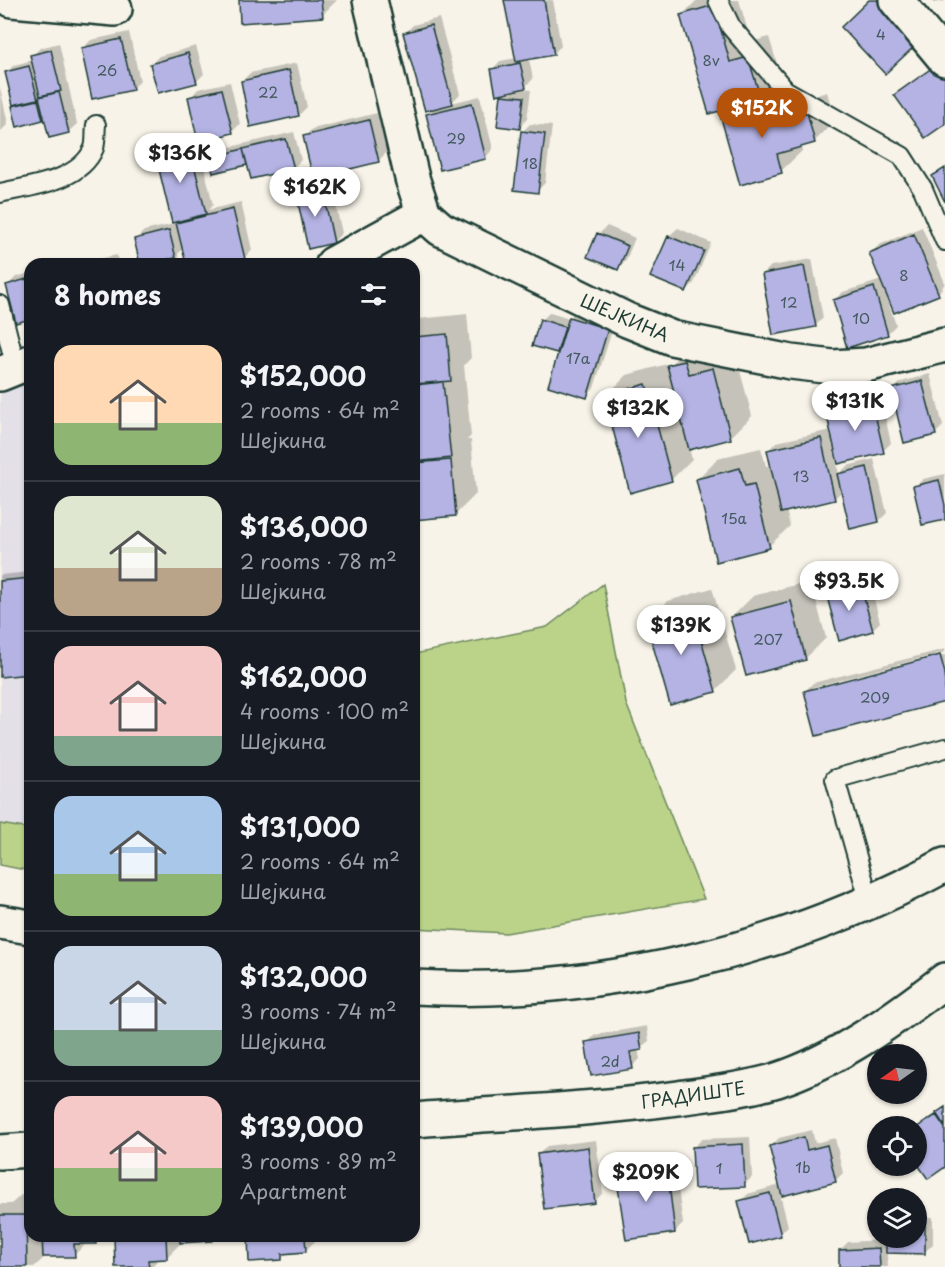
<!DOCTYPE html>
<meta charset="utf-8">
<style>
body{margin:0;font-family:"Playpen Sans",sans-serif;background:#242831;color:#f1f3f6;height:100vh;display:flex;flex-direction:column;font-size:22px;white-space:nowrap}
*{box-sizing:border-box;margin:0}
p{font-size:20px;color:#9ea1a6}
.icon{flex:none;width:33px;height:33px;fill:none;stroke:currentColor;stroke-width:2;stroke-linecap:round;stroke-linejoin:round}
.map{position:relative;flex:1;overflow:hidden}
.details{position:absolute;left:24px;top:258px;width:396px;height:984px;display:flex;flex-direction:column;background:#171b24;border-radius:18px;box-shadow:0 2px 4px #0004}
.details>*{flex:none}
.needle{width:39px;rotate:256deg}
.tools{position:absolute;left:867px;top:1044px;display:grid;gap:12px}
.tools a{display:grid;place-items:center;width:60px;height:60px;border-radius:50%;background:#171b24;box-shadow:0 2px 4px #0004;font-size:30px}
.price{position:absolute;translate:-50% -51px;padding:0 14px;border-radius:21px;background:#fff;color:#222;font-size:20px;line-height:39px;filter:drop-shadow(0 2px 3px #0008)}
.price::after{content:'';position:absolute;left:50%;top:36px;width:18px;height:14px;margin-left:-9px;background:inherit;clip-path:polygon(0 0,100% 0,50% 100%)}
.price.on{background:#b45309;color:#fff}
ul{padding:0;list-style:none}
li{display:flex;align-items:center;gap:18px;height:150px;padding:0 30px}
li+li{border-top:2px solid #363941}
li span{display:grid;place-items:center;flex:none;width:168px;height:120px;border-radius:18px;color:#555}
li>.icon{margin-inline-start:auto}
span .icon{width:72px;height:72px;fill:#fffc;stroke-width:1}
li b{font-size:26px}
h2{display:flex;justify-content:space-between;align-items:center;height:72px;padding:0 30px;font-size:26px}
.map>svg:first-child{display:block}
.built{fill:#e3e0e7}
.green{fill:#bbd389;stroke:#6d885e;stroke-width:1.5}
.shadow{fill:#0003}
.building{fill:#b5b3e4;stroke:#1f3d34;stroke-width:1.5}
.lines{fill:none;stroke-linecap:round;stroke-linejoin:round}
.lane-casing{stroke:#1f3d34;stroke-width:22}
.street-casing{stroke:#1f3d34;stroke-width:38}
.secondary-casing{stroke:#1f3d34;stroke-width:38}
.lane{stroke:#f7f3e8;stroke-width:18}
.street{stroke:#f7f3e8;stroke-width:33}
.secondary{stroke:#f7f3e8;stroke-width:33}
.labels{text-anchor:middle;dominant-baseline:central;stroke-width:4.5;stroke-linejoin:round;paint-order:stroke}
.number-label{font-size:15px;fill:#445a60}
.street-label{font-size:18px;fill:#1f3d34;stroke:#f7f3e8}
</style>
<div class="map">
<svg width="945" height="1267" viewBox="0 0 945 1267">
<rect width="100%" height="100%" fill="#f7f3e8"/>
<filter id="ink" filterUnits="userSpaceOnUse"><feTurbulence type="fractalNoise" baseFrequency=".0167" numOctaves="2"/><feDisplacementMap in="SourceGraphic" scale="12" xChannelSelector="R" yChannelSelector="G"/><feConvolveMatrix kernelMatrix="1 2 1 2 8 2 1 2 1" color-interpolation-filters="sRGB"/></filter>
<g filter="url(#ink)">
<path class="built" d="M 30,382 L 30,829 L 0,824 L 0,391 Z"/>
<path class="green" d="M 603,584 L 626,703 L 704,899 L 506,933 L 414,928 L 414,654 L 547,627 Z
M 0,824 L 30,829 L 30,871 L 0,865 Z"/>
<path class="shadow" d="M 240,0 L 337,0 L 322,15 Z
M 506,0 L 553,0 L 561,46 L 553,54 L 529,59 L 533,79 L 523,89 L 531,90 L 527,119 L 519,127 L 502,95 L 507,91 L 492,70 L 500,61 L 517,58 Z
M 697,0 L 739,0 L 751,42 L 769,37 L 789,103 L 827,92 L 835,121 L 814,142 L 801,145 L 802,151 L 781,171 L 720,109 L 682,15 Z
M 933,0 L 945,0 L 945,1 L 934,3 Z
M 439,18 L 460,94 L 451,103 L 480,96 L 493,149 L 485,158 L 428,115 L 436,107 L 405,33 L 413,25 Z
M 129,32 L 140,81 L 132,89 L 83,48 L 91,40 Z
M 59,43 L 77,124 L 68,132 L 46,116 L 42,119 L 18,125 L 6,73 L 14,65 L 33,60 L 32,56 L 40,48 Z
M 196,46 L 204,74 L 196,82 L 151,64 L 159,56 Z
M 297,63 L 307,107 L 299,115 L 242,81 L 250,73 Z
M 230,82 L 240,124 L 232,132 L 198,140 L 213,205 L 208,210 L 241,202 L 252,250 L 244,258 L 220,264 L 188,264 L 184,248 L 178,254 L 180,264 L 136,264 L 141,263 L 136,239 L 144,231 L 174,224 L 157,153 L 165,145 L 198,137 L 190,98 L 198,89 Z
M 0,87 L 8,124 L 0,132 Z
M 377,113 L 387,152 L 379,160 L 314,177 L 304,137 L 312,129 Z
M 530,124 L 552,126 L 545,183 L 537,191 L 522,132 Z
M 294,132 L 301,160 L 293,168 L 248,163 L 214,172 L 210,158 L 218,150 Z
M 330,180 L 342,233 L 334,241 L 309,247 L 297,193 L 305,185 Z
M 607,226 L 635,238 L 626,260 L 618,268 L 599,234 Z
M 922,227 L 945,283 L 938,294 L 888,302 L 896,325 L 888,333 L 834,300 L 843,292 L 882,280 L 871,253 L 879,245 Z
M 678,228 L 711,243 L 694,283 L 686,291 L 652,276 L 669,236 Z
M 117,255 L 119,264 L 90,264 L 94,260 Z
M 812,259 L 823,318 L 815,326 L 763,274 L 771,266 Z
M 30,273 L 30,318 L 8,285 L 16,277 Z
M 578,310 L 615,321 L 594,388 L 586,396 L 559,353 L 534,345 L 542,320 L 550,312 L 569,318 Z
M 467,314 L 471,358 L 464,365 L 471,436 L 467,440 L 471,440 L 476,494 L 455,515 L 414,518 L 414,323 L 418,319 Z
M 689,345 L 734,348 L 752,416 L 731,437 L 689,448 L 692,459 L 671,480 L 606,396 L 627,375 L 667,364 L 668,367 Z
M 930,374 L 943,426 L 935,434 L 892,390 L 901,382 Z
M 880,394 L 891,443 L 883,451 L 832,443 L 839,474 L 847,466 L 874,459 L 887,513 L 879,521 L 842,491 L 834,499 L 786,510 L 790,526 L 769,546 L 697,479 L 718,458 L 761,448 L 766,466 L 772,465 L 768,450 L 777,442 L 831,430 L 827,413 L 835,405 Z
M 945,474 L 945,518 L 915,487 L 923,479 Z
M 30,572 L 30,672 L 0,676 L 0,575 Z
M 868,576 L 880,622 L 872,630 L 828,593 L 836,585 Z
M 811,581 L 826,638 L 805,659 L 732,617 L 753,596 Z
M 712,588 L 736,670 L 716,690 L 647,622 L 668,601 Z
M 945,649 L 945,652 L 813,687 L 813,690 L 945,655 L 945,701 L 805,691 L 813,683 Z
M 647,1026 L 649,1041 L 638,1049 L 640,1059 L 632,1067 L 587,1043 L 595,1035 Z
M 945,1107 L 945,1166 L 916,1159 L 916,1127 Z
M 812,1130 L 815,1143 L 835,1138 L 843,1173 L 835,1181 L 780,1194 L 788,1226 L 780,1234 L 740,1202 L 748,1194 L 780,1185 L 771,1146 L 779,1138 Z
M 750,1137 L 752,1177 L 744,1185 L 694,1147 L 702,1139 Z
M 596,1140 L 603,1193 L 595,1201 L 539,1154 L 547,1146 Z
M 674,1160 L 683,1224 L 675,1232 L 618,1174 L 626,1166 Z
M 21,1195 L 30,1195 L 30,1236 L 102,1236 L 95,1242 L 87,1243 L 74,1255 L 46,1256 L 34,1267 L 0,1267 L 0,1204 L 11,1204 Z
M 916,1217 L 933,1217 L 933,1244 L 925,1252 L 887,1252 L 888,1267 L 841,1267 L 840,1250 L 848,1242 L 916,1238 Z
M 116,1236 L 216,1236 L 212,1240 L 183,1241 L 166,1258 L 160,1258 L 151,1267 L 117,1267 Z
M 249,1236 L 320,1236 L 305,1251 L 288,1252 L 281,1259 Z"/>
<path class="building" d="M 239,0 L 321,0 L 323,17 L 240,23 Z
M 504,0 L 544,0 L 554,55 L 516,62 Z
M 869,0 L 883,0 L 921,40 L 885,74 L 841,27 Z
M 714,5 L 730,62 L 748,57 L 761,99 L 709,114 L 680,15 Z
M 431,25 L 453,104 L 425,111 L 403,33 Z
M 121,39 L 133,90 L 92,99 L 81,48 Z
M 51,50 L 61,91 L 40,96 L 30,55 Z
M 188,53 L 197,83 L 158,93 L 150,64 Z
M 520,63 L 526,88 L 496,95 L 491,69 Z
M 936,65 L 945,77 L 945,124 L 925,138 L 894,95 Z
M 29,66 L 38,99 L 13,105 L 5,72 Z
M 289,70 L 299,116 L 250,127 L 241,81 Z
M 222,89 L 233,133 L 198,142 L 188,97 Z
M 59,92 L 69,133 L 49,138 L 39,97 Z
M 501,95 L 524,97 L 520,129 L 497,126 Z
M 761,99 L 768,123 L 807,112 L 815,143 L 777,154 L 782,173 L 740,185 L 719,111 Z
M 38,100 L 43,120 L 17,127 L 12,106 Z
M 472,103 L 486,159 L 440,170 L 426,114 Z
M 369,120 L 379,162 L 313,178 L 303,136 Z
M 521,131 L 545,134 L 538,193 L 514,190 Z
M 286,139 L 294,169 L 251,179 L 243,149 Z
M 189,144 L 206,214 L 172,223 L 155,153 Z
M 243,149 L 247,165 L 213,173 L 209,158 Z
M 945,168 L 945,202 L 932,176 Z
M 322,187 L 334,243 L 308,249 L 296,193 Z
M 233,209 L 245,259 L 226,264 L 186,264 L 176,223 Z
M 169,230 L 176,258 L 140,264 L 134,239 Z
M 597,233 L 628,246 L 618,270 L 587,257 Z
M 914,234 L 939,295 L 894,313 L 869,253 Z
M 668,236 L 704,251 L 686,292 L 650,277 Z
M 804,266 L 816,327 L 773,335 L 762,274 Z
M 30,278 L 30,319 L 16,323 L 6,285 Z
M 874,287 L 888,335 L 847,348 L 833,300 Z
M 569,317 L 608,329 L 587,398 L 548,386 Z
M 540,319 L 565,327 L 557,353 L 532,346 Z
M 447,334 L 451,381 L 414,384 L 414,337 Z
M 685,361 L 689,374 L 713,368 L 731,439 L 689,450 L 667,365 Z
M 922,381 L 936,435 L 904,443 L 891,389 Z
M 443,382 L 451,458 L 414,462 L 414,385 Z
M 646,384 L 672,481 L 630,493 L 604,396 Z
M 872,401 L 884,453 L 838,464 L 826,412 Z
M 821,438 L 835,500 L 781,513 L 767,450 Z
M 451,460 L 456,516 L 414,520 L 414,463 Z
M 867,467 L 879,522 L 850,529 L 837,474 Z
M 740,468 L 745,486 L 754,484 L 770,548 L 716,562 L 696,479 Z
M 939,480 L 945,505 L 945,520 L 922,525 L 913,486 Z
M 30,578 L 30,674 L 0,677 L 0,581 Z
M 860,583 L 873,631 L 839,641 L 826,593 Z
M 791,601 L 806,660 L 746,676 L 730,617 Z
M 692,607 L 716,692 L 670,705 L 646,621 Z
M 940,655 L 945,673 L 945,702 L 816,736 L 804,691 Z
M 639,1033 L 642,1050 L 630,1052 L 633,1069 L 591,1076 L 585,1042 Z
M 945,1107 L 945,1127 L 936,1113 Z
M 936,1115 L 945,1128 L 945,1167 L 928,1179 L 916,1162 L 916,1128 Z
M 804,1137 L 807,1150 L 827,1145 L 836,1182 L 782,1196 L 769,1146 Z
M 743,1144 L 745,1187 L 694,1189 L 692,1147 Z
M 588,1147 L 595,1203 L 544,1209 L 537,1154 Z
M 667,1167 L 675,1233 L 626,1240 L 616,1174 Z
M 770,1193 L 781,1236 L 749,1244 L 738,1201 Z
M 0,1215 L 26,1215 L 27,1267 L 0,1267 Z
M 916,1225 L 925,1225 L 925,1254 L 886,1253 L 886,1238 L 916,1238 Z
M 42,1236 L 96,1236 L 96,1244 L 74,1244 L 75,1257 L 43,1257 Z
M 114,1236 L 166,1236 L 167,1259 L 148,1260 L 149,1267 L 115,1267 Z
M 180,1236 L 212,1236 L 212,1241 L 180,1243 Z
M 248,1236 L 305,1236 L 306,1252 L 282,1254 L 282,1260 L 249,1262 Z
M 879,1248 L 880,1267 L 839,1267 L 839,1250 Z"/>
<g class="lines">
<defs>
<path id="lane" d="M 718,0 L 731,27 L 785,90 L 902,156 L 923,189 L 945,241
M 0,193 C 30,186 80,182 94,148 C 96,142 95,132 96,125
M 0,305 L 16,368
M 870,903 L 835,779 L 945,748"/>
<path id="street" d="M 12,0 L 115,9
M 370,0 L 412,178 L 424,214 L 441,229 L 627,320 L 672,338 L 791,362 L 833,367 L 866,365 L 945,345
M 896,0 L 945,59
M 333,264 L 424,214
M 0,374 L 30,362
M 414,1120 C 502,1113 590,1110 678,1098 C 711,1093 745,1090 777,1080 C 838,1060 894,1019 945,980
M 0,1152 L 30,1150"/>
<path id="secondary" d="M 0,922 L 30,927
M 414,987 C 594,997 787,951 945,865"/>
</defs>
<use href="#lane" class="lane-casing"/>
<use href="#street" class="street-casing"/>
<use href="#secondary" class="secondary-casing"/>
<use href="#lane" class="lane"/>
<use href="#street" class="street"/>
<use href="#secondary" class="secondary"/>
</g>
</g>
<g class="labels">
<g class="number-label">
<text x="881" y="33">4</text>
<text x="711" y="59">8v</text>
<text x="107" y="69">26</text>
<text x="268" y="91">22</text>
<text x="456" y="137">29</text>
<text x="530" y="162">18</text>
<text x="677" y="264">14</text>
<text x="904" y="274">8</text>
<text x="789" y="301">12</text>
<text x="861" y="317">10</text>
<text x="578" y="357">17a</text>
<text x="801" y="475">13</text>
<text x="734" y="517">15a</text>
<text x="768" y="638">207</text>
<text x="875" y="696">209</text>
<text x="610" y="1060">2d</text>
<text x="803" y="1166">1b</text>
<text x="719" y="1167">1</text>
</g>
<g class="street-label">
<text transform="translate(625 317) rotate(23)">ШЕЈКИНА</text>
<text transform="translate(693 1094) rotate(-8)">ГРАДИШТЕ</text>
</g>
</g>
</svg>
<div class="tools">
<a><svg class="needle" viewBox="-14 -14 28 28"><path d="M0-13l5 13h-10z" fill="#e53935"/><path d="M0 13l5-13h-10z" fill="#9ea1a6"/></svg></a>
<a><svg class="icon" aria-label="locate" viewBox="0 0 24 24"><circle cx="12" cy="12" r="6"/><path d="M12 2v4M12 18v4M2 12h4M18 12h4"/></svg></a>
<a><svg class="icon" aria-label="layers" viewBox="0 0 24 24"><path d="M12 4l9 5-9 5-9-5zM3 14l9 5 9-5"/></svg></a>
</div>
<b class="price on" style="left:762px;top:139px">$152K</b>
<b class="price" style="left:180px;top:184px">$136K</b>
<b class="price" style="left:315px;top:218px">$162K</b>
<b class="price" style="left:855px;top:432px">$131K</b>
<b class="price" style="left:638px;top:439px">$132K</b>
<b class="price" style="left:849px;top:612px">$93.5K</b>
<b class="price" style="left:681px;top:656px">$139K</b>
<b class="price" style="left:646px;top:1203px">$209K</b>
<section class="details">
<h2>8 homes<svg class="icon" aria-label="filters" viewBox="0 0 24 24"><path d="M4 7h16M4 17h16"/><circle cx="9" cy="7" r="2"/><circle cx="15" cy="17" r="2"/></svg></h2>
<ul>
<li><span style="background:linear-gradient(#ffd9b3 65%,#8fb573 0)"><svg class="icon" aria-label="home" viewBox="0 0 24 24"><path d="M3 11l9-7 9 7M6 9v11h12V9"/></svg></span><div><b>$152,000</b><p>2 rooms · 64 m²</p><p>Шејкина</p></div></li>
<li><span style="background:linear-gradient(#dfe7d0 60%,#b9a48a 0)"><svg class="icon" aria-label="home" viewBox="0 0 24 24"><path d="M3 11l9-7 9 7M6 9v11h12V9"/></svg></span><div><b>$136,000</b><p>2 rooms · 78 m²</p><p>Шејкина</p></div></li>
<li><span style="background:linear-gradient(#f6c9c9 75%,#7fa58c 0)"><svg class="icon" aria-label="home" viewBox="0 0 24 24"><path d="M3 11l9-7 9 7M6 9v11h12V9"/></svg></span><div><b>$162,000</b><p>4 rooms · 100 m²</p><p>Шејкина</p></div></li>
<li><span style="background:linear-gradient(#a9c7e8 65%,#8fb573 0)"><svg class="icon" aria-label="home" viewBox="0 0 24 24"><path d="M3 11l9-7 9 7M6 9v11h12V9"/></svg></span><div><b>$131,000</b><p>2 rooms · 64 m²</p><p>Шејкина</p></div></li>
<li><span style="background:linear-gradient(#c9d6e8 70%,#7fa58c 0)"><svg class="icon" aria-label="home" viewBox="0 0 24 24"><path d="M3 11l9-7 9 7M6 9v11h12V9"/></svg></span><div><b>$132,000</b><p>3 rooms · 74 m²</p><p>Шејкина</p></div></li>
<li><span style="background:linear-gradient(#f6c9c9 60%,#8fb573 0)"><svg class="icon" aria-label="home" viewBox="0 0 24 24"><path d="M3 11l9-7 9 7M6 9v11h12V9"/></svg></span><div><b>$139,000</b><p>3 rooms · 89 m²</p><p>Apartment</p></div></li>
</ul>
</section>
</div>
